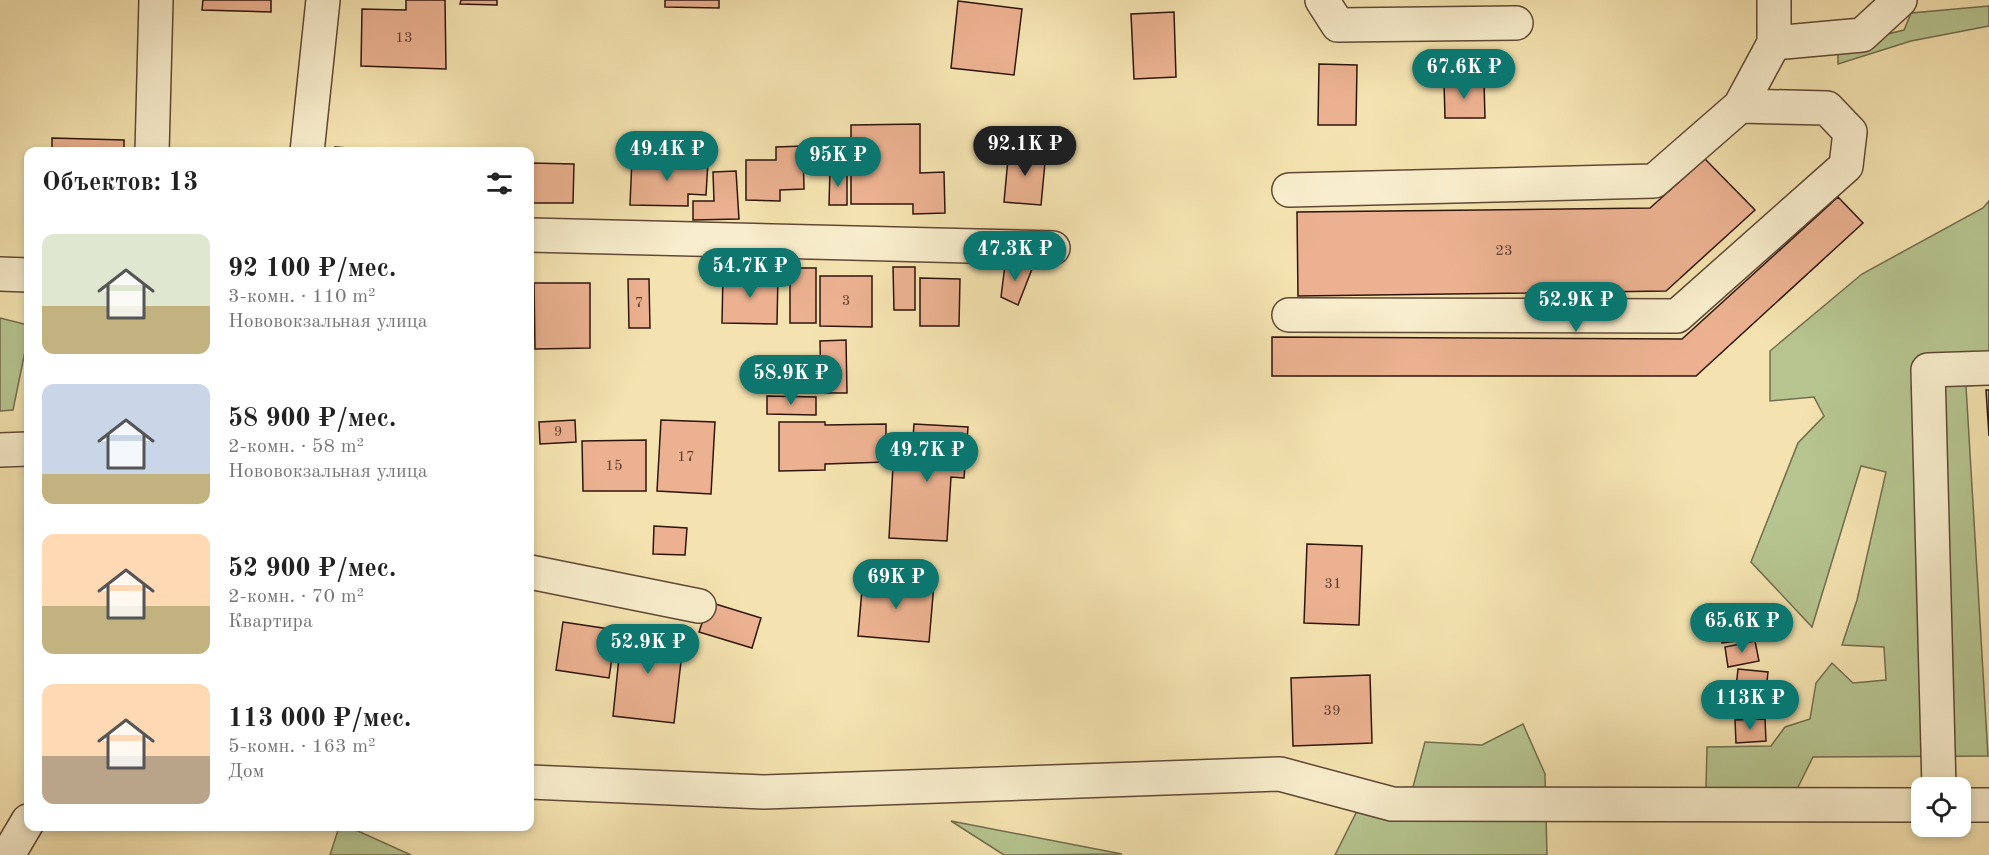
<!DOCTYPE html>
<html lang="ru">
<meta charset="utf-8">
<style>
body{margin:0;font-family:"Old Standard TT",serif;background:#f6f6f6;color:#222;height:100vh;display:flex;flex-direction:column;font-size:22px;white-space:nowrap}
*{box-sizing:border-box;margin:0}
p{font-size:20px;color:#767676}
.icon{flex:none;width:33px;height:33px;fill:none;stroke:currentColor;stroke-width:2;stroke-linecap:round;stroke-linejoin:round}
.map{position:relative;flex:1;overflow:hidden}
.sheet{position:absolute;left:24px;top:147px;width:510px;height:684px;display:flex;flex-direction:column;background:#fff;border-radius:12px;box-shadow:0 3px 9px #0003}
.sheet>*{flex:none}
.controls{position:absolute;left:1911px;top:777px;display:grid;gap:12px}
.controls a{display:grid;place-items:center;width:60px;height:60px;border-radius:12px;background:#fff;box-shadow:0 3px 9px #0003;font-size:30px}
.price{position:absolute;translate:-50% -51px;padding:0 14px;border-radius:21px;background:#0f766e;color:#fff;font-size:20px;line-height:39px;filter:drop-shadow(0 2px 3px #0008)}
.price::after{content:'';position:absolute;left:50%;top:36px;width:18px;height:14px;margin-left:-9px;background:inherit;clip-path:polygon(0 0,100% 0,50% 100%)}
.price.active{background:#222;color:#fff}
ul{padding:0;list-style:none}
li{display:flex;align-items:center;gap:18px;height:150px;padding:0 18px}
li span{display:grid;place-items:center;flex:none;width:168px;height:120px;border-radius:12px;color:#555}
li>.icon{margin-inline-start:auto}
span .icon{width:72px;height:72px;fill:#fffc;stroke-width:1}
li b{font-size:26px}
h2{display:flex;justify-content:space-between;align-items:center;height:72px;padding:0 18px;font-size:26px}
.map>svg:first-child{display:block}
.green{fill:#b6c590;stroke:#726d4e;stroke-width:1.5}
.building{fill:#ebb190;stroke:#2e150c;stroke-width:1.5}
.lines{fill:none;stroke-linecap:round;stroke-linejoin:round}
.minor-casing{stroke:#604835;stroke-width:36}
.minor{stroke:#f8edcc;stroke-width:33}
.labels{text-anchor:middle;dominant-baseline:central;stroke-width:4.5;stroke-linejoin:round;paint-order:stroke}
.number-label{font-size:15px;fill:#5d3c2d}
</style>
<div class="map">
<svg width="1989" height="855" viewBox="0 0 1989 855">
<rect width="100%" height="100%" fill="#f4e3b0"/>
<filter id="stains"><feTurbulence type="fractalNoise" baseFrequency=".00333" numOctaves="4"/><feColorMatrix values="0 0 0 0 .2 0 0 0 0 .09 0 0 0 0 .02 0 0 0 .5 -.17"/></filter>
<radialGradient id="worn" r=".72"><stop offset=".6" stop-color="#630" stop-opacity="0"/><stop offset="1" stop-color="#630" stop-opacity=".3"/></radialGradient>
<path class="green" d="M 1989,6 L 1989,26 L 1911,41 L 1838,64 L 1838,46 L 1904,30 L 1911,13 Z
M 1989,201 L 1989,384 L 1966,386 L 1988,756 L 1813,757 L 1795,793 L 1706,789 L 1707,747 L 1771,746 L 1785,727 L 1810,719 L 1816,683 L 1832,663 L 1853,683 L 1886,680 L 1884,647 L 1842,645 L 1857,600 L 1886,472 L 1861,466 L 1812,627 L 1751,562 L 1798,443 L 1824,416 L 1814,397 L 1770,401 L 1770,351 L 1862,274 L 1983,208 Z
M 0,318 L 28,325 L 28,337 L 13,410 L 0,411 Z
M 1523,724 L 1545,774 L 1547,855 L 1335,855 L 1368,789 L 1413,787 L 1425,742 L 1482,745 Z
M 951,821 L 1122,854 L 1004,855 Z
M 339,827 L 349,827 L 411,855 L 330,855 Z"/>
<path class="building" d="M 203,0 L 271,0 L 271,12 L 202,10 Z
M 406,0 L 445,0 L 446,69 L 361,66 L 362,9 L 406,10 Z
M 461,0 L 497,0 L 497,5 L 460,4 Z
M 665,0 L 719,0 L 719,8 L 665,7 Z
M 958,1 L 1022,9 L 1014,75 L 951,68 Z
M 1174,12 L 1176,77 L 1134,79 L 1131,14 Z
M 1319,64 L 1357,65 L 1356,125 L 1318,125 Z
M 1444,82 L 1484,82 L 1485,118 L 1445,118 Z
M 920,124 L 920,173 L 944,172 L 945,213 L 913,214 L 913,204 L 851,204 L 851,125 Z
M 52,138 L 124,140 L 124,152 L 52,152 Z
M 803,146 L 804,189 L 780,190 L 780,201 L 746,200 L 746,160 L 776,160 L 776,147 Z
M 335,147 L 373,150 L 373,152 L 334,152 Z
M 1009,148 L 1046,152 L 1041,205 L 1004,202 Z
M 632,159 L 708,161 L 706,195 L 688,194 L 688,206 L 630,205 Z
M 1705,159 L 1755,210 L 1666,291 L 1298,296 L 1297,212 L 1650,208 Z
M 530,163 L 574,164 L 573,203 L 530,203 Z
M 830,170 L 847,170 L 847,205 L 829,205 Z
M 736,171 L 739,219 L 693,220 L 693,201 L 714,201 L 713,172 Z
M 1838,197 L 1863,223 L 1696,376 L 1272,376 L 1272,337 L 1682,339 Z
M 1034,264 L 1018,305 L 1001,297 L 1005,265 Z
M 893,267 L 915,267 L 915,310 L 894,310 Z
M 790,268 L 816,268 L 816,323 L 790,323 Z
M 723,273 L 778,274 L 777,324 L 722,323 Z
M 820,276 L 872,276 L 872,327 L 820,326 Z
M 920,278 L 960,279 L 959,326 L 920,326 Z
M 628,279 L 649,279 L 650,328 L 629,328 Z
M 534,283 L 590,283 L 590,348 L 535,349 Z
M 846,340 L 847,393 L 821,393 L 820,341 Z
M 1986,390 L 1989,390 L 1989,436 Z
M 767,396 L 816,397 L 816,415 L 767,414 Z
M 575,420 L 576,442 L 540,444 L 539,422 Z
M 661,420 L 715,422 L 711,494 L 657,491 Z
M 779,422 L 825,422 L 825,425 L 886,424 L 886,462 L 825,464 L 825,470 L 779,471 Z
M 914,424 L 968,427 L 964,478 L 951,477 L 947,541 L 889,538 L 893,466 L 911,467 Z
M 646,440 L 646,491 L 583,491 L 582,441 Z
M 654,526 L 687,528 L 685,555 L 653,554 Z
M 1307,544 L 1362,546 L 1359,625 L 1304,623 Z
M 863,578 L 934,584 L 929,642 L 858,636 Z
M 709,602 L 761,618 L 752,648 L 699,632 Z
M 563,622 L 616,630 L 609,678 L 556,670 Z
M 622,628 L 684,635 L 674,723 L 613,716 Z
M 1742,628 L 1744,640 L 1722,643 L 1721,630 Z
M 1755,641 L 1759,661 L 1728,667 L 1725,647 Z
M 1738,669 L 1768,672 L 1766,691 L 1736,688 Z
M 1370,675 L 1372,743 L 1293,746 L 1291,678 Z
M 1766,700 L 1766,714 L 1740,715 L 1740,701 Z
M 1765,719 L 1766,741 L 1736,743 L 1735,720 Z"/>
<g class="lines">
<defs>
<path id="minor" d="M 1322,0 L 1338,25 L 1516,23
M 1774,0 L 1774,43
M 152,152 L 156,0
M 307,152 L 323,0
M 1289,190 L 1654,181 L 1740,106 L 1774,43 L 1862,35 L 1900,0
M 530,235 L 1053,248
M 0,274 L 28,275
M 1289,315 L 1677,316 L 1846,166 L 1850,132 L 1827,108 L 1740,106
M 0,450 L 28,449
M 530,572 L 699,606
M 530,782 L 764,792 L 1280,774 L 1392,804 L 1922,805
M 1939,788 L 1928,370 L 1989,368
M 1960,805 L 1989,805
M 8,855 L 28,821"/>
</defs>
<use href="#minor" class="minor-casing"/>
<use href="#minor" class="minor"/>
</g>
<g class="labels">
<g class="number-label">
<text x="404" y="38">13</text>
<text x="1504" y="251">23</text>
<text x="846" y="301">3</text>
<text x="639" y="303">7</text>
<text x="558" y="432">9</text>
<text x="686" y="457">17</text>
<text x="614" y="466">15</text>
<text x="1333" y="584">31</text>
<text x="1332" y="711">39</text>
</g>
</g>
<rect width="100%" height="100%" filter="url(#stains)"/>
<rect width="100%" height="100%" fill="url(#worn)"/>
</svg>
<div class="controls">
<a><svg class="icon" aria-label="locate" viewBox="0 0 24 24"><circle cx="12" cy="12" r="6"/><path d="M12 2v4M12 18v4M2 12h4M18 12h4"/></svg></a>
</div>
<b class="price" style="left:1464px;top:100px">67.6K ₽</b>
<b class="price active" style="left:1025px;top:177px">92.1K ₽</b>
<b class="price" style="left:667px;top:182px">49.4K ₽</b>
<b class="price" style="left:838px;top:188px">95K ₽</b>
<b class="price" style="left:1015px;top:282px">47.3K ₽</b>
<b class="price" style="left:750px;top:299px">54.7K ₽</b>
<b class="price" style="left:1576px;top:333px">52.9K ₽</b>
<b class="price" style="left:791px;top:406px">58.9K ₽</b>
<b class="price" style="left:927px;top:483px">49.7K ₽</b>
<b class="price" style="left:896px;top:610px">69K ₽</b>
<b class="price" style="left:1742px;top:654px">65.6K ₽</b>
<b class="price" style="left:648px;top:675px">52.9K ₽</b>
<b class="price" style="left:1750px;top:731px">113K ₽</b>
<section class="sheet">
<h2>Объектов: 13<svg class="icon" aria-label="filters" viewBox="0 0 24 24"><path d="M4 7h16M4 17h16"/><circle cx="9" cy="7" r="2"/><circle cx="15" cy="17" r="2"/></svg></h2>
<ul>
<li><span style="background:linear-gradient(#dfe7d0 60%,#c2b280 0)"><svg class="icon" aria-label="home" viewBox="0 0 24 24"><path d="M3 11l9-7 9 7M6 9v11h12V9"/></svg></span><div><b>92 100 ₽/мес.</b><p>3-комн. · 110 m²</p><p>Нововокзальная улица</p></div></li>
<li><span style="background:linear-gradient(#c9d6e8 75%,#c2b280 0)"><svg class="icon" aria-label="home" viewBox="0 0 24 24"><path d="M3 11l9-7 9 7M6 9v11h12V9"/></svg></span><div><b>58 900 ₽/мес.</b><p>2-комн. · 58 m²</p><p>Нововокзальная улица</p></div></li>
<li><span style="background:linear-gradient(#ffd9b3 60%,#c2b280 0)"><svg class="icon" aria-label="home" viewBox="0 0 24 24"><path d="M3 11l9-7 9 7M6 9v11h12V9"/></svg></span><div><b>52 900 ₽/мес.</b><p>2-комн. · 70 m²</p><p>Квартира</p></div></li>
<li><span style="background:linear-gradient(#ffd9b3 60%,#b9a48a 0)"><svg class="icon" aria-label="home" viewBox="0 0 24 24"><path d="M3 11l9-7 9 7M6 9v11h12V9"/></svg></span><div><b>113 000 ₽/мес.</b><p>5-комн. · 163 m²</p><p>Дом</p></div></li>
</ul>
</section>
</div>
